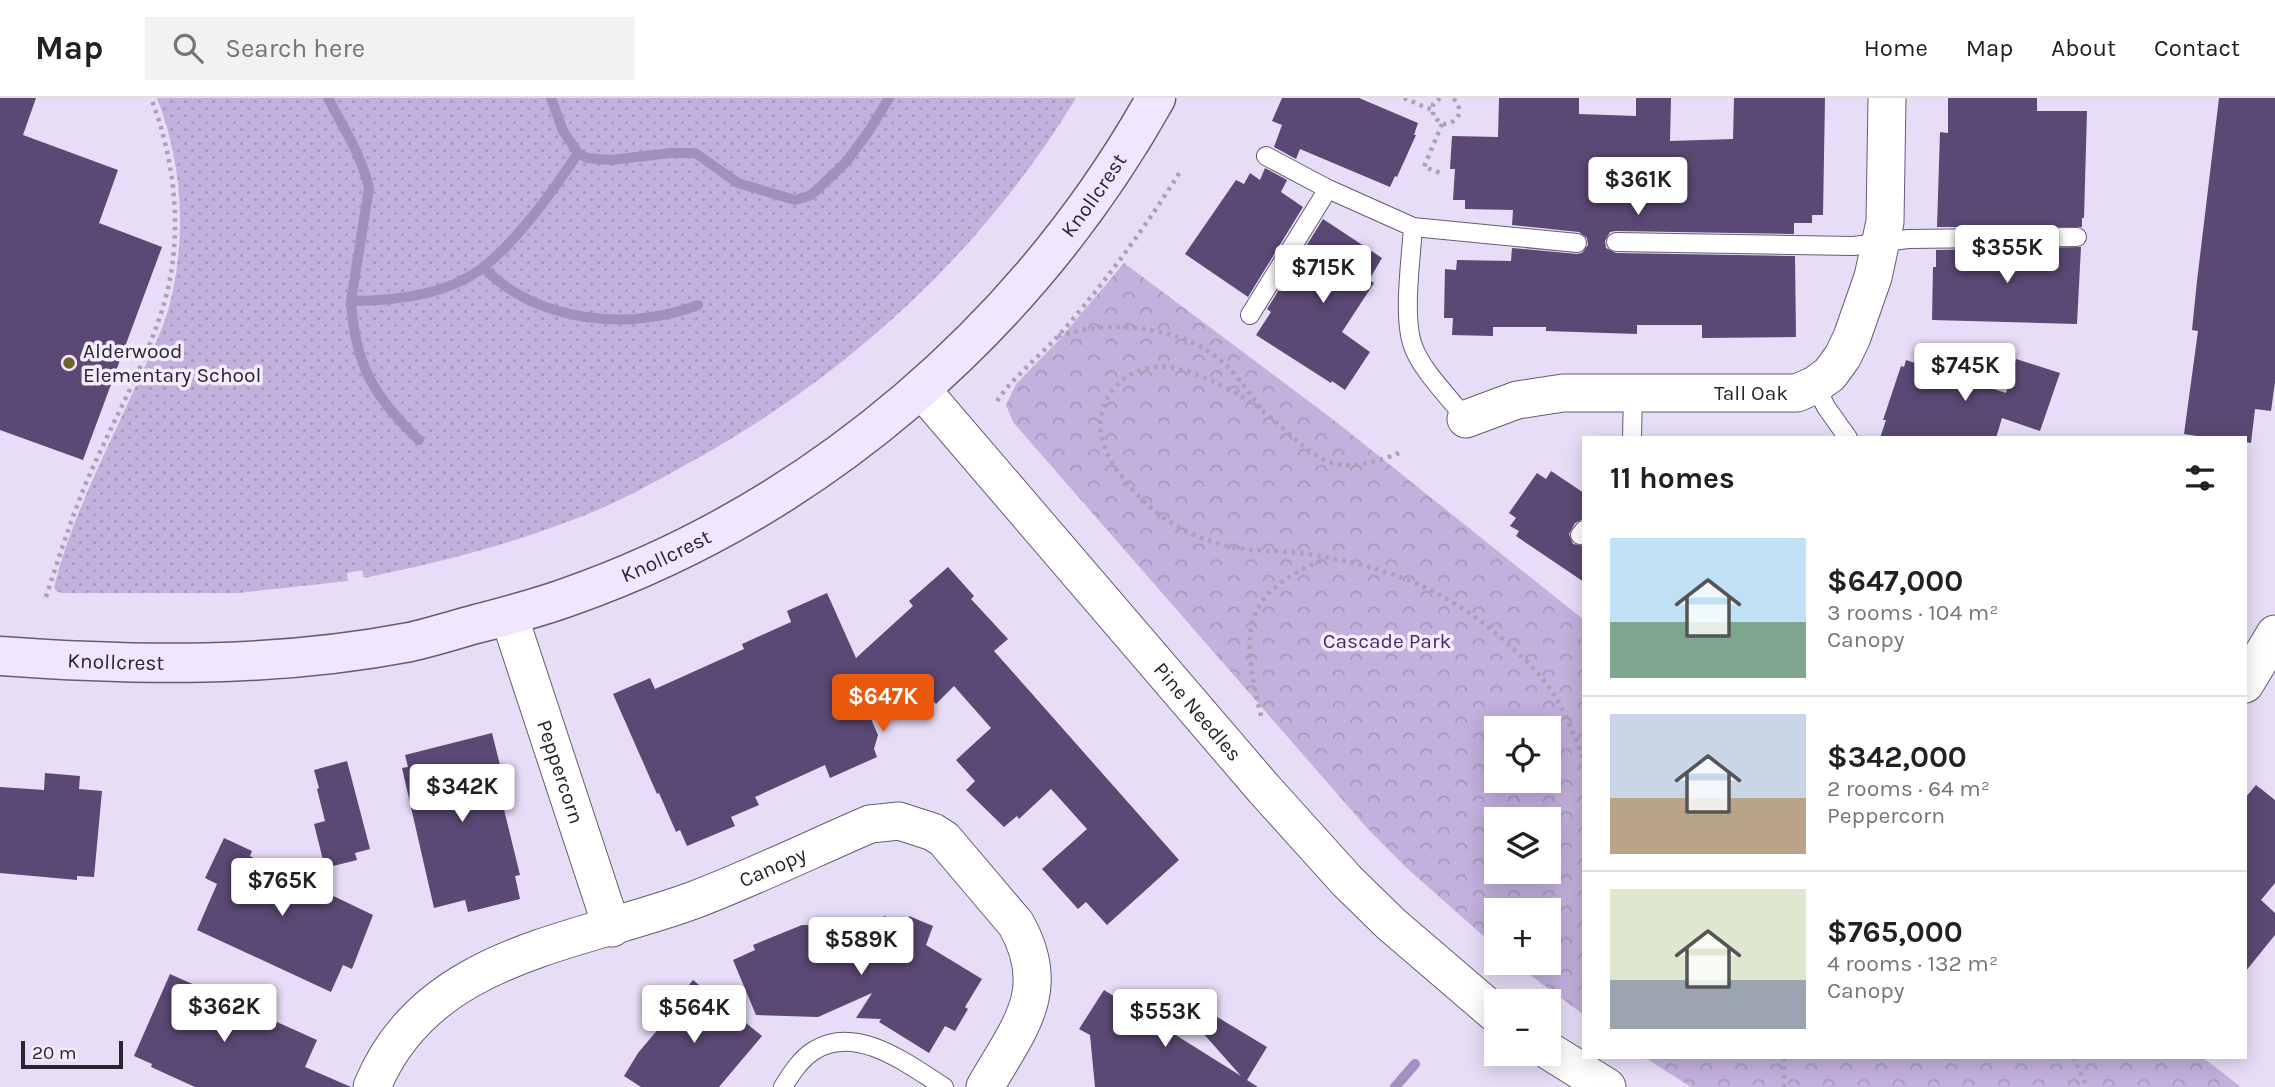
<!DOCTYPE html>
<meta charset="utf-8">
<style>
body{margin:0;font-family:Karla,sans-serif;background:#f2f2f2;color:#202124;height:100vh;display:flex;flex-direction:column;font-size:26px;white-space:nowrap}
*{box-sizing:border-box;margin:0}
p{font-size:23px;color:#757577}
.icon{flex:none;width:38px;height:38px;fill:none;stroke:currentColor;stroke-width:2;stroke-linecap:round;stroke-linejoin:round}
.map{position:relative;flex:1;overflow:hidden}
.sheet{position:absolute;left:1582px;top:338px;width:665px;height:623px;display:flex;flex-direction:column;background:#fff;border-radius:0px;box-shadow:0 4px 18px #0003}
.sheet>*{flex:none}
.buttons{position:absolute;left:1484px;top:618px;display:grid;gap:14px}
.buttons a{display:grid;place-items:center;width:77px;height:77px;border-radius:0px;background:#fff;box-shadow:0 4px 18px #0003;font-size:35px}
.scale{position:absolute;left:21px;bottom:18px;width:102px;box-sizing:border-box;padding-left:7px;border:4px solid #28252e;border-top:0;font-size:19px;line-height:24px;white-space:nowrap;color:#28252e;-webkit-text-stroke:5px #f2ecfc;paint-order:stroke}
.price{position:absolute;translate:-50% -60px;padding:0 16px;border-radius:7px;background:#fff;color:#222;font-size:23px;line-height:46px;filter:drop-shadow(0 2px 4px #0008)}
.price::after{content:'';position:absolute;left:50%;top:42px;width:21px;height:16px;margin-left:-10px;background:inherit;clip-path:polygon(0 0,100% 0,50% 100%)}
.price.selected{background:#ea580c;color:#fff}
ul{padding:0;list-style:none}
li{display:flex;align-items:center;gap:21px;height:175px;padding:0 28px}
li+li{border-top:2px solid #e0e0e0}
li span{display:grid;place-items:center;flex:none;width:196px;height:140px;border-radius:0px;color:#555}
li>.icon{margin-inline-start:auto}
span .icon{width:84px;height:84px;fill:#fffc;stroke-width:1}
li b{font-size:30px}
h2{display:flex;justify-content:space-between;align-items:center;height:84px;padding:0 28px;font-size:30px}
header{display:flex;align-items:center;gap:42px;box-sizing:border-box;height:98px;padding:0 35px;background:#fff;border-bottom:2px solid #e0e0e0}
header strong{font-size:33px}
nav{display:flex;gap:38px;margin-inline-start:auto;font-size:24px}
.search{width:490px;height:63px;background:#f2f2f2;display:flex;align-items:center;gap:18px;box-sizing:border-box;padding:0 24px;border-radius:0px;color:#757577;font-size:26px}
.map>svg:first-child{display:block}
.grass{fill:url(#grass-dots)}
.park{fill:url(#park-crowns);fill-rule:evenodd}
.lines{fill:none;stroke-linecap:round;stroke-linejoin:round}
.stream{stroke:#a38ec0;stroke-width:10}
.building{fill:#5b4874}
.lane-casing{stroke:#655c72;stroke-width:20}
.street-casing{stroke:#655c72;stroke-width:39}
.secondary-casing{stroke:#655c72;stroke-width:41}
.path{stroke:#a9a2b6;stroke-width:4.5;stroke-dasharray:3.5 5;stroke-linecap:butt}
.lane{stroke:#fff;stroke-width:18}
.street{stroke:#fff;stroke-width:37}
.secondary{stroke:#f0e6fe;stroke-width:38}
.poi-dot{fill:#716330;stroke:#f2ecfc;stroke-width:2.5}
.labels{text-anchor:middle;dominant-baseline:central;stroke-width:7;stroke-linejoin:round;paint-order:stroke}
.street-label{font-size:21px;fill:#28252e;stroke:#f2ecfc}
.poi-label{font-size:21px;fill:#28252e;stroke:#f2ecfc;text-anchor:start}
.park-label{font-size:21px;fill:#472a67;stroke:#f2ecfc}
</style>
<header>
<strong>Map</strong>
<div class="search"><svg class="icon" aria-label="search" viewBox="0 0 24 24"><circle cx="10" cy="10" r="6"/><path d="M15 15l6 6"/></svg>Search here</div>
<nav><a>Home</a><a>Map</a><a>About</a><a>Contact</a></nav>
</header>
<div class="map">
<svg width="2275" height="989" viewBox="0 0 2275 989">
<defs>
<pattern id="grass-dots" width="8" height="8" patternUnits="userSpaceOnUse" patternTransform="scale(1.75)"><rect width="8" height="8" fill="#c2b0dd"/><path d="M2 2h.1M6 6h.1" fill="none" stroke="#a797be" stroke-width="1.8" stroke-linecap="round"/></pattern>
<pattern id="park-crowns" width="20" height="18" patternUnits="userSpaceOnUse" patternTransform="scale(1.75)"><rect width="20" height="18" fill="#c2b0dd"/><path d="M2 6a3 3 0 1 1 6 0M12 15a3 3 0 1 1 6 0" fill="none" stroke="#a797be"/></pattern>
</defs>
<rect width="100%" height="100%" fill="#e7ddf7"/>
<path class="grass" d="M 157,0 L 1076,0 C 982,155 845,280 687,366 C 653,385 619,404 583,418 C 512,446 439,465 364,480 L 362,472 L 347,475 L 348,483 L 238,495 L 62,495 L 56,493 L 54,489 C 71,421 105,356 134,292 C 146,265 161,238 169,209 C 187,141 183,66 157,0 Z"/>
<path class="park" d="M 1124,165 L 1335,323 L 1584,522 L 1584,917 L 1514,865 L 1549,864 L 1549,812 L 1496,812 L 1496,849 L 1409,772 L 1367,730 L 1013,324 L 1006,307 L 1016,286 L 1059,242 ZM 1496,630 L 1549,630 L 1549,682 L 1496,682 ZM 1496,721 L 1549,721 L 1549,774 L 1496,774 Z
M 1644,959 L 2202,959 L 2241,989 L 1691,989 Z"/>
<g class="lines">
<path class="stream" d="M 328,0 C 343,29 362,58 369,90 L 351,203 C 355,267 374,299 419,342
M 551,0 L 563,33 L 578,55 L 587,60 L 611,62 L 671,55 L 695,55 L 738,85 L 795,102 L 809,98 L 817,92 L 846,64 L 869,33 L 889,0
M 483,169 C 536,224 629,234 698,207
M 351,203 C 393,203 446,197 481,171 C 517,144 553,93 578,55
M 1395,989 L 1415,966"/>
</g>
<path class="building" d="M 0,0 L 36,0 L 23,37 L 118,72 L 99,125 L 162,149 L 83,362 L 0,332 Z
M 1282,0 L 1359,0 L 1418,25 L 1414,37 L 1416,37 L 1397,79 L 1395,78 L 1390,89 L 1300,51 L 1296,61 L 1274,49 L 1282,27 L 1272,23 Z
M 1499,0 L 1579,0 L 1579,16 L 1636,18 L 1636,0 L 1671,0 L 1670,43 L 1733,41 L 1734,0 L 1825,0 L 1823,117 L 1812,117 L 1812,125 L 1794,125 L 1794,136 L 1616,133 L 1610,134 L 1605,143 L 1606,150 L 1616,155 L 1795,158 L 1796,239 L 1702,240 L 1702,227 L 1637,227 L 1637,236 L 1546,233 L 1546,229 L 1493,229 L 1493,238 L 1452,237 L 1453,220 L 1444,220 L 1445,171 L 1456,172 L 1457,162 L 1511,163 L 1512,150 L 1577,156 L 1582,155 L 1588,147 L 1587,140 L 1579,134 L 1512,127 L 1513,112 L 1465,111 L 1465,102 L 1453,102 L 1455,71 L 1450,71 L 1452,38 L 1498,39 Z
M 1948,0 L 2037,0 L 2037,13 L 2087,13 L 2084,120 L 2082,120 L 2082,129 L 1937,129 L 1940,34 L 1948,35 Z
M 2219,0 L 2275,0 L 2275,284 L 2271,313 L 2255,311 L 2251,345 L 2245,344 L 2245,340 L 2210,340 L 2184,336 L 2198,233 L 2192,232 L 2197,183 Z
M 1265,70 L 1287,82 L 1281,94 L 1303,109 L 1248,199 L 1185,156 L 1236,82 L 1244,86 L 1250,75 L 1260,82 Z
M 1323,121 L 1382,160 L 1369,182 L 1374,185 L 1342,234 L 1370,254 L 1345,292 L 1332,283 L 1331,285 L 1256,237 L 1271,214 L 1267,211 Z
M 2081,149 L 2077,226 L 1932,222 L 1933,169 L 1936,169 L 1936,152 Z
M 2016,261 L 2060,275 L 2040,333 L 2002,320 L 1996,340 L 1880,340 L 1886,322 L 1883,322 L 1901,268 L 1904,269 L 1906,262 L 1954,278 L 1951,287 L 1957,289 L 1960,280 L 2006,295 Z
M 1551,373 L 1584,395 L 1584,421 L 1575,425 L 1569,436 L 1573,446 L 1584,448 L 1584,484 L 1516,438 L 1519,433 L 1510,428 L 1516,420 L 1509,415 L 1537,375 L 1546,381 Z
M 948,469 L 974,498 L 971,501 L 1008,541 L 994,553 L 1179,762 L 1107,827 L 1086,804 L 1078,811 L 1042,771 L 1087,731 L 1051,691 L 1019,721 L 1017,718 L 1004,729 L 966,692 L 975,683 L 956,662 L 991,630 L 954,588 L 936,606 L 915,583 L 909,589 L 902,582 L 862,600 L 878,637 L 874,651 L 877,659 L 830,680 L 825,667 L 755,699 L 759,707 L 731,719 L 735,728 L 687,748 L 680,732 L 676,734 L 659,695 L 657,696 L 613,596 L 650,580 L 655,591 L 744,551 L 742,546 L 791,524 L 787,513 L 827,495 L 856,560 L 913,508 L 909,503 Z
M 492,635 L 500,667 L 495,668 L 498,687 L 520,777 L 515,778 L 520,801 L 468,814 L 465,802 L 434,810 L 402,670 L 408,669 L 405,657 Z
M 347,663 L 370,751 L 355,755 L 357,762 L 325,770 L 314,726 L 325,723 L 317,691 L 319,690 L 314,672 Z
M 45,675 L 80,678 L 79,691 L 102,693 L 94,779 L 77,778 L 77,782 L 0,775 L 0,689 L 44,692 Z
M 2256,687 L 2275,702 L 2275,785 L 2261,802 L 2275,815 L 2275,837 L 2245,874 L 2245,700 Z
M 224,740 L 252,753 L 250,758 L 373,817 L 352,871 L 343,867 L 331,894 L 197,832 L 217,786 L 205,780 Z
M 884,818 L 906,827 L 909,818 L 933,828 L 926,847 L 982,881 L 965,909 L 968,911 L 955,933 L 945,928 L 929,955 L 879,924 L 881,921 L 856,920 L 872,895 L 818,919 L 756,917 L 733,862 L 755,852 L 753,847 L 802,827 L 880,828 Z
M 170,876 L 317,942 L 305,969 L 351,989 L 195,989 L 151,969 L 152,966 L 134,958 Z
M 693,882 L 762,938 L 719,989 L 641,989 L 624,978 L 638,955 L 676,910 L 673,907 Z
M 1104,892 L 1241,978 L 1170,898 L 1174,893 L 1267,949 L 1247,982 L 1258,989 L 1095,989 L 1090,937 L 1079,931 Z"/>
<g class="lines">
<defs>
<path id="lane" d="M 1266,58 L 1328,91 L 1413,129 L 1577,145
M 1413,129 C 1411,161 1403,216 1412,245 C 1419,270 1450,300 1466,321
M 1616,144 L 1853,148 L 1908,141 L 2077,139
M 1250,217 L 1328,91
M 1815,287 L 1826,309 L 1848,340
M 1632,340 L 1633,295
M 1580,437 L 1584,432
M 783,989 C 791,976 801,960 815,952 C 857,926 909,967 944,989"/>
<g id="street">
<path id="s1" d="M 921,291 L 1264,691 L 1347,783 L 1391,826 L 1496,916"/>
<path id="s2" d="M 1466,321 L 1517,302 L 1563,295 L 1797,295 L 1815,287 L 1830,276 L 1843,258 L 1852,239 L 1873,179 L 1885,124 L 1887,0"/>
<path id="s3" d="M 509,518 L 612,830"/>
<path d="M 2245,586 L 2275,536"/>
<path d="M 1549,953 L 1607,989"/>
<path id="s4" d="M 372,989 C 426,856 575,846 694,802 C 754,779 812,751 870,726 L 899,723 L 933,734 L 944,741 L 1016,826 C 1054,893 1018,931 985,989"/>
</g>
<g id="secondary">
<path id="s5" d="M 0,558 C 137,568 274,570 410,544 C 432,539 454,532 476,526 C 507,518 538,510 568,499 C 816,412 1028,229 1156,0"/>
</g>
</defs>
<use href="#lane" class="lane-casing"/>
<use href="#street" class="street-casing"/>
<use href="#secondary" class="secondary-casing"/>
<path class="path" d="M 1404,0 L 1432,12
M 1440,0 L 1433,6 L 1433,18 L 1442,26 C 1459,26 1465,12 1453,0
M 1442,26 L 1424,69 L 1443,76
M 1058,238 C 1070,235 1083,231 1095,230 C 1138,225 1195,236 1227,268 C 1239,280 1250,296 1261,310
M 997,303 C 1014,278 1039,259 1059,237 C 1104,186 1144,131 1180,74
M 1399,355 C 1380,363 1352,371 1332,365 C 1305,355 1286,331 1264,314 C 1242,296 1203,276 1174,270 C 1129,261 1088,301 1104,347 C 1113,373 1138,400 1160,417 C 1180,432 1206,444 1232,449 C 1254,454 1278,452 1300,455 C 1385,468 1441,487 1506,544 C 1525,561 1545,580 1558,603 C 1568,622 1576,642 1584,662
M 46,499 C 60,456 74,411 93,369 C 117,316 146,264 163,209 C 184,141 176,65 151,0
M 1261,618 C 1241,535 1239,495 1326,461
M 2073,959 L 2087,989
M 1784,989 L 1784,959"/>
<use href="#lane" class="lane"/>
<use href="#street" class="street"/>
<use href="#secondary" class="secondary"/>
</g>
<circle class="poi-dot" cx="69" cy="265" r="7"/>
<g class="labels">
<g class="street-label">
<text stroke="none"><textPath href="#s5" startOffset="1248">Knollcrest</textPath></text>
<text stroke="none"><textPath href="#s2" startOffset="289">Tall Oak</textPath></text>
<text stroke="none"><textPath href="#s5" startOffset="682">Knollcrest</textPath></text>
<text stroke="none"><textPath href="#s5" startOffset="116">Knollcrest</textPath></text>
<text stroke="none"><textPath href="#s1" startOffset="425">Pine Needles</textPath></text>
<text stroke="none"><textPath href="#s3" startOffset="164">Peppercorn</textPath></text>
<text stroke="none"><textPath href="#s4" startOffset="472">Canopy</textPath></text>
</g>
<g class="poi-label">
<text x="83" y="253">Alderwood<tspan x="83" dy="24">Elementary School</tspan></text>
</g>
<g class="park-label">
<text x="1387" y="543">Cascade Park</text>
</g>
</g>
</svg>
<div class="buttons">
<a><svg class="icon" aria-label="locate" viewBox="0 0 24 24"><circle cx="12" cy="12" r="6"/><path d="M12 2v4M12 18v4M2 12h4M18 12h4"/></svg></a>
<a><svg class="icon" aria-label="layers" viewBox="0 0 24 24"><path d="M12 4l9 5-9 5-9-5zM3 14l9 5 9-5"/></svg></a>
<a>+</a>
<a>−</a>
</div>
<div class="scale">20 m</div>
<b class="price" style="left:1638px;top:119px">$361K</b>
<b class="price" style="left:2007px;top:187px">$355K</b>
<b class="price" style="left:1323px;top:207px">$715K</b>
<b class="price" style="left:1965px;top:305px">$745K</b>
<b class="price selected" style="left:883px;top:636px">$647K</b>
<b class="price" style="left:462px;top:726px">$342K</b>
<b class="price" style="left:282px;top:820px">$765K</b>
<b class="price" style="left:861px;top:879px">$589K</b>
<b class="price" style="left:224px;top:946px">$362K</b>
<b class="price" style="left:694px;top:947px">$564K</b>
<b class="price" style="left:1165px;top:951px">$553K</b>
<section class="sheet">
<h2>11 homes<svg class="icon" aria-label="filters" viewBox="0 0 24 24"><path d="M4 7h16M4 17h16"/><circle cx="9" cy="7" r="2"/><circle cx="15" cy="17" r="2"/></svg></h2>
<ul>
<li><span style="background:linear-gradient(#bfe0f5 60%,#7fa58c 0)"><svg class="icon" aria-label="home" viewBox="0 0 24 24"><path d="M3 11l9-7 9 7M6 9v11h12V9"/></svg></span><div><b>$647,000</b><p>3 rooms · 104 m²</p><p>Canopy</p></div></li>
<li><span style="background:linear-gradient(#c9d6e8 60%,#b9a48a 0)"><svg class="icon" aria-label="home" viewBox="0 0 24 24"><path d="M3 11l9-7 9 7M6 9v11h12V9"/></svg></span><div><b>$342,000</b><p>2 rooms · 64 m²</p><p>Peppercorn</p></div></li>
<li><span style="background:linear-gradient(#dfe7d0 65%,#9aa5b1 0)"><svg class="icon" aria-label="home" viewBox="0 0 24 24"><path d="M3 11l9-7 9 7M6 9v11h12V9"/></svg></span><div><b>$765,000</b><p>4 rooms · 132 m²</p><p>Canopy</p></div></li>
</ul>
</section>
</div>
